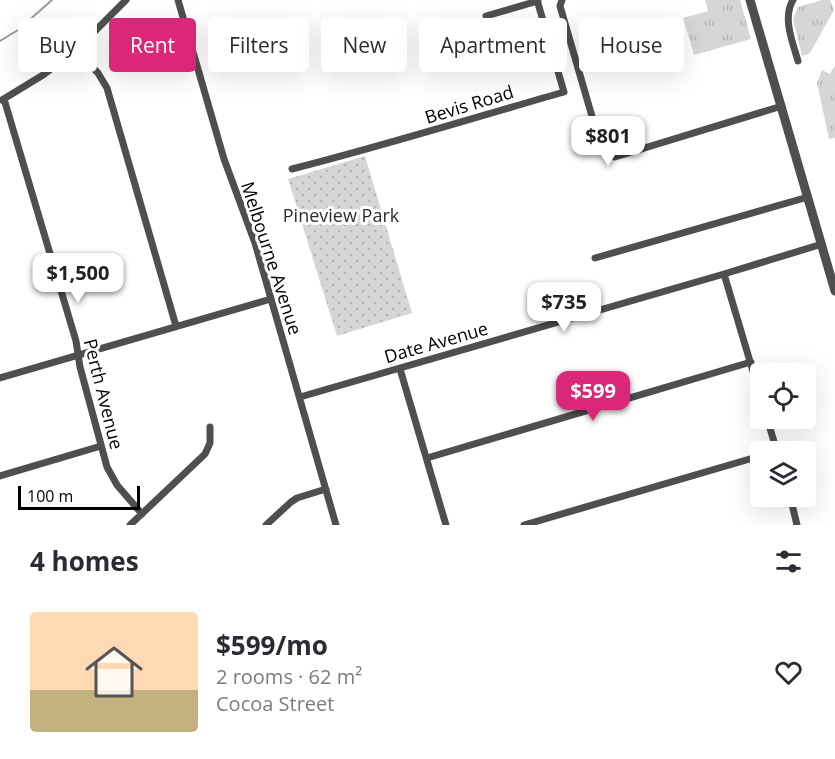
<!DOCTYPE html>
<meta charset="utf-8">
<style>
body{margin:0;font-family:"Open Sans",sans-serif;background:#f2f2f3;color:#2b2b33;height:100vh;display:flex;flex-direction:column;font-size:22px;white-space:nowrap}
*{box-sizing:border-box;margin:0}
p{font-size:20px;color:#7c7c81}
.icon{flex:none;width:33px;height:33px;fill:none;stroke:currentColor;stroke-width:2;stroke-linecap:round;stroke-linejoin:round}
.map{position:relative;height:525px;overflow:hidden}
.sheet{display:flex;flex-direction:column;background:#fff;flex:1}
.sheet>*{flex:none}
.hud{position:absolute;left:18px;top:18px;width:800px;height:54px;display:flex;gap:12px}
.tools{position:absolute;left:750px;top:363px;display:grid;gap:12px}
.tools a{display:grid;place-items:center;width:66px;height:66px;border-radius:6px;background:#fff;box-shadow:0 6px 24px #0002;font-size:30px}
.scale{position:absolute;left:18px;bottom:15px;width:122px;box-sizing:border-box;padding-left:6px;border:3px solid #000;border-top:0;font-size:16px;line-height:21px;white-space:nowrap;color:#000;-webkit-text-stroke:4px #fff;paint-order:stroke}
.price{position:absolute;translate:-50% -51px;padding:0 14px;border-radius:12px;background:#fff;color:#222;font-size:20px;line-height:39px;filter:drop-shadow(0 2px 3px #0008)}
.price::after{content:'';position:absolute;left:50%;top:36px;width:18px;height:14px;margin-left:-9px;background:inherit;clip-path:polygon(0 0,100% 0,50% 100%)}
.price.on{background:#db2777;color:#fff}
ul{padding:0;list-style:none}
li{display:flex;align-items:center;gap:18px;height:150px;padding:0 30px}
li+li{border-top:2px solid #e1e1e2}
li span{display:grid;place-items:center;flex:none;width:168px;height:120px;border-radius:6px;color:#555}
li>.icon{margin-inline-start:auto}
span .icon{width:72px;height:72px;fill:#fffc;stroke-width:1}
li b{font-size:26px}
h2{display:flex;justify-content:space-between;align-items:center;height:72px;padding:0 30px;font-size:26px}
.chip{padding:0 21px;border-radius:6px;background:#fff;box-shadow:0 6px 24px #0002;font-size:21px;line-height:54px}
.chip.on{background:#db2777;color:#fff}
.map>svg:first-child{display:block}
.grass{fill:url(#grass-tufts)}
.park{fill:url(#park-dots)}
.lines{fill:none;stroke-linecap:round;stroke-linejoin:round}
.stream{stroke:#9d9d9d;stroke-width:2}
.minor{stroke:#4f4f4f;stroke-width:7}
.tertiary{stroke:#4f4f4f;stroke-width:9}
.labels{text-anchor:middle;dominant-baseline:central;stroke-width:6;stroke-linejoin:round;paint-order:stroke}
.street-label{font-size:18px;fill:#000;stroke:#fff}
.park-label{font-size:18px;fill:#2d2d2d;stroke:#fff}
</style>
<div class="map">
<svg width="835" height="525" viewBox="0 0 835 525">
<defs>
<pattern id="grass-tufts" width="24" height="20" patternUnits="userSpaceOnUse" patternTransform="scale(1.5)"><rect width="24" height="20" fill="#d6d6d6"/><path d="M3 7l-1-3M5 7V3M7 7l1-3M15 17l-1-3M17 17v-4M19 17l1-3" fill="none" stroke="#b6b6b6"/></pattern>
<pattern id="park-dots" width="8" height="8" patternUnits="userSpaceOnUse" patternTransform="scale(1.5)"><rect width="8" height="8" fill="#d6d6d6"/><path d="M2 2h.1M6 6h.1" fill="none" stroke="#b6b6b6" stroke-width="1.8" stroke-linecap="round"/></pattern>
</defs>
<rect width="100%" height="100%" fill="#fff"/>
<path class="grass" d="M 705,0 L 740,0 L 751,39 L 694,55 L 683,18 L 708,11 Z
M 822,0 L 830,0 L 834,10 L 810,53 L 802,56 L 793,19 L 798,7 Z
M 835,66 L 835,138 L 829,139 L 817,83 L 822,70 L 830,74 Z"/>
<path class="park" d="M 365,156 L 412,313 L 337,336 L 288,179 Z"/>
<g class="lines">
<path class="stream" d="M 0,41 L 18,30 L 52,0"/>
<path class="minor" d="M 178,0 L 224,159 L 255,243 L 336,525
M 562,0 L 560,6 L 600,144 L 606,153 L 615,157 L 782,106
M 793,0 C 782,18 793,43 798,61
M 486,16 L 538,1
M 76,50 L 98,73 L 107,88 L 176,326
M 4,99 L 76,341 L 80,367 L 107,467 L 117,485 L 142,514
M 2,100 L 43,75 L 76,50 L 126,0
M 292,169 C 383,146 473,118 564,92 L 537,0
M 595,258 L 808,197
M 724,274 L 760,395
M 400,369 L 446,525
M 0,378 L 271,299
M 300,397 L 724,274 L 822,244
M 767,418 L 777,452
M 427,458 L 751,362
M 0,476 L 101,446
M 790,496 L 797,525
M 130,525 L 205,454 L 210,443 L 210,427
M 266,525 L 291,502 L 297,498 L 326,489
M 524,525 L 760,456"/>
<path class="tertiary" d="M 750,0 L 835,291"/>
</g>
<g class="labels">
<g class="street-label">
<text transform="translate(469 104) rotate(-17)">Bevis Road</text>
<text transform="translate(272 258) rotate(72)">Melbourne Avenue</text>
<text transform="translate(436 342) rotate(-16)">Date Avenue</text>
<text transform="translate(104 394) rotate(76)">Perth Avenue</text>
</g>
<g class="park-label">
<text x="341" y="215">Pineview Park</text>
</g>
</g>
</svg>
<div class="tools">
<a><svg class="icon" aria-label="locate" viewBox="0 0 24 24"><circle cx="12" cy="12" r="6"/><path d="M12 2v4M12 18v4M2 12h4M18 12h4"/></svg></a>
<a><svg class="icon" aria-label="layers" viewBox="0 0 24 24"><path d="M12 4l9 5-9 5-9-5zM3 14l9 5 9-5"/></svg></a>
</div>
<div class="scale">100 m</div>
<b class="price" style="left:608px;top:167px">$801</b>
<b class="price" style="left:78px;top:304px">$1,500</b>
<b class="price" style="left:564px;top:333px">$735</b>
<b class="price on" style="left:593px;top:422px">$599</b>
<div class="hud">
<a class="chip">Buy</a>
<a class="chip on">Rent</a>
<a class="chip">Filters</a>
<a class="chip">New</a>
<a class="chip">Apartment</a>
<a class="chip">House</a>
</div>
</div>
<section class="sheet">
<h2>4 homes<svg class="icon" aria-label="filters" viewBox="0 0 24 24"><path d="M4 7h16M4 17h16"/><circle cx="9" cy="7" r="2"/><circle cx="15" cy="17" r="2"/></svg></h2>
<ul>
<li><span style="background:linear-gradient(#ffd9b3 65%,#c2b280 0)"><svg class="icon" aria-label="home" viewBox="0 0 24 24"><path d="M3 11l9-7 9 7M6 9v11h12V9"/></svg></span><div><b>$599/mo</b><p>2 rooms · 62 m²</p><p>Cocoa Street</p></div><svg class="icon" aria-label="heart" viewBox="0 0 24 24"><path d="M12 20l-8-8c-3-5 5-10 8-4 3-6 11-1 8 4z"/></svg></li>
</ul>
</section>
